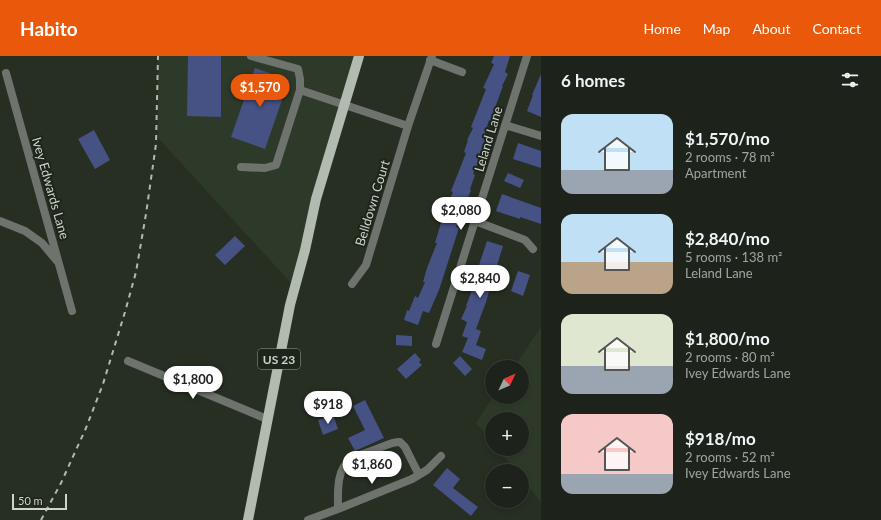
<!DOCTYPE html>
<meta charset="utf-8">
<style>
body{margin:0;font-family:Lato,sans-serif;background:#2a2f27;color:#f1f3f6;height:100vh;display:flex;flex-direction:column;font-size:15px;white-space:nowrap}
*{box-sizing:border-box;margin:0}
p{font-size:13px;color:#a0a4a2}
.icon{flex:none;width:22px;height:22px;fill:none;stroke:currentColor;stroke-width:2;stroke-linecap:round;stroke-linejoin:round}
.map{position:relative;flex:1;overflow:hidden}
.panel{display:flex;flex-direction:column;background:#1d231a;width:340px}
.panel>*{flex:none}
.needle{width:26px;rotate:46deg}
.fabs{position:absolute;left:485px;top:304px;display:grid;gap:8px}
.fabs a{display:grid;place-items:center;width:44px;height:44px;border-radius:50%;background:#1d231a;box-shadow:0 2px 6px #0003,0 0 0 1px #3b4039;font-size:20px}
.scale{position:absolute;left:12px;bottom:10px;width:55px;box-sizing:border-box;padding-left:4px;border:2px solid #ced3cc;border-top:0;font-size:11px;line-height:14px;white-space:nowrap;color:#ced3cc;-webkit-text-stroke:3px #1d251a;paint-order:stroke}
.price{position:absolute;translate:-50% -34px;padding:0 9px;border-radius:14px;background:#fff;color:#222;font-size:13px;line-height:26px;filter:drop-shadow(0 1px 2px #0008)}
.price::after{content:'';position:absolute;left:50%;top:24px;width:12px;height:9px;margin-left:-6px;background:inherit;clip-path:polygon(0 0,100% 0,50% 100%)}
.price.active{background:#ea580c;color:#fff}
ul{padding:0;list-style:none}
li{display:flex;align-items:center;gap:12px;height:100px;padding:0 20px}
li span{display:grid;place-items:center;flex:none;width:112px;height:80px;border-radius:12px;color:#555}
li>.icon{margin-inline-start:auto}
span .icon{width:48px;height:48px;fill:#fffc;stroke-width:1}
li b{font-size:17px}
h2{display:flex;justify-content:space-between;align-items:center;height:48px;padding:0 20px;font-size:17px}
header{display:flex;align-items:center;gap:24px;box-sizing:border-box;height:56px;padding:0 20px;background:#ea580c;color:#fff}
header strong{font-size:19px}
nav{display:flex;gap:22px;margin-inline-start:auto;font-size:14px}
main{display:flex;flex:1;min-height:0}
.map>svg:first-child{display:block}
.built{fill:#2e3a29}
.building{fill:#465184}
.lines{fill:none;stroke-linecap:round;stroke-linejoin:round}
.minor{stroke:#6f736e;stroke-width:8}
.major{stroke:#b2bbaf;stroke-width:10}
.rail{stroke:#b3b9b1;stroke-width:2;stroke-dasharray:5 5;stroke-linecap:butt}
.labels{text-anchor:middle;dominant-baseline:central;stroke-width:4;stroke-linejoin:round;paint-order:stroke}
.shield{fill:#1d251a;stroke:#999f97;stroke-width:1}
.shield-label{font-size:12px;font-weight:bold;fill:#ced3cc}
.street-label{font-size:13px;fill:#ced3cc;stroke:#1d251a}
</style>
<header>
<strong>Habito</strong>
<nav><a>Home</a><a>Map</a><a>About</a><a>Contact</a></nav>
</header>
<main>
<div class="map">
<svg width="541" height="464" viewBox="0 0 541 464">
<rect width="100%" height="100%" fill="#272f23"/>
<path class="built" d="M 158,0 L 357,0 L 292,228 L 158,82 Z
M 541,271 L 541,446 L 522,423 L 522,415 L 516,415 L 498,393 L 522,393 L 522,363 L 492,363 L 492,386 L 476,367 L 493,341 L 522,341 L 522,311 L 514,311 Z"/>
<path class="building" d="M 188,0 L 221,0 L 221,61 L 187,60 Z
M 494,0 L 510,0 L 505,16 L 508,18 L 502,30 L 503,30 L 493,57 L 495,58 L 491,65 L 489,64 L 484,80 L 487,81 L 482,93 L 483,94 L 473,118 L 475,119 L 470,133 L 471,134 L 456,171 L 459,172 L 439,234 L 429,257 L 423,255 L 418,269 L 404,264 L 407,254 L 409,255 L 415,240 L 418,242 L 425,226 L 423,226 L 427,212 L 437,187 L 435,187 L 443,160 L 453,136 L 451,135 L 466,97 L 464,96 L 468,84 L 467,84 L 473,72 L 471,71 L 486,33 L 483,32 L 494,8 L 491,7 Z
M 255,12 L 289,24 L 265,93 L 231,81 Z
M 541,18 L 541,61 L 527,55 L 533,39 L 532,39 Z
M 94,74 L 110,104 L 95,113 L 78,83 Z
M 518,87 L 541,95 L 541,112 L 513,103 Z
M 508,117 L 524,124 L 520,132 L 504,125 Z
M 502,138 L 541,152 L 541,168 L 520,161 L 520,163 L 496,155 Z
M 235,180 L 245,190 L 225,209 L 215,199 Z
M 487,185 L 503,190 L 494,219 L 488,231 L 490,232 L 486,246 L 476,273 L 481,275 L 476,289 L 486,293 L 482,304 L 462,296 L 468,282 L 462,280 L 467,266 L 461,263 L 467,250 L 466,250 L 471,237 L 474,221 L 480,210 L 479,209 Z
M 518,215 L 530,219 L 523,240 L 511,235 Z
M 396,279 L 412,280 L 412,290 L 396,289 Z
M 415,297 L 421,304 L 419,306 L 422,309 L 406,323 L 397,313 Z
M 460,300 L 472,313 L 465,320 L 453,307 Z
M 365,344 L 384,382 L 355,395 L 348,382 L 365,374 L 353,350 Z
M 333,359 L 338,373 L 323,379 L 318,364 Z
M 447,412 L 460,423 L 453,432 L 478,451 L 471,460 L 433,429 Z"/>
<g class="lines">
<path class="minor" d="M 251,0 L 298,13 L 300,23 L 300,34 L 408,70 L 432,0
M 430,4 L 462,16
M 6,17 L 72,255
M 505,69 L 541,80
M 241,111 L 265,112 L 276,109 L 300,34
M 0,165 L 25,175 L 42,187 L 57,205
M 475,165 L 525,184 L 533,193
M 352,228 L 366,209 L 408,70
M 436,288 L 527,0
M 128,305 L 267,363
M 338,453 C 338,438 336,413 350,404 C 357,399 366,397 374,394 C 383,391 390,386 400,386 L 405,391 L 419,419
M 308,464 L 338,453 L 412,423 L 427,414 L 441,400"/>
<path class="major" d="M 248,464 L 290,249 L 305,194 L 316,143 L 359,0"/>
<path class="rail" d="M 41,464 L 61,427 L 86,372 L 103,328 L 125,256 L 136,216 L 146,158 L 156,88 L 158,0"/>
</g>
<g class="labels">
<rect class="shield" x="258" y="293" width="42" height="20" rx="3"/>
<g class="shield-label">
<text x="279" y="303">US 23</text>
</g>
<g class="street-label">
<text transform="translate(488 83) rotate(-73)">Leland Lane</text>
<text transform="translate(51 132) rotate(74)">Ivey Edwards Lane</text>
<text transform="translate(372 147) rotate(-73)">Belldown Court</text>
</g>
</g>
</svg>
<div class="fabs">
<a><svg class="needle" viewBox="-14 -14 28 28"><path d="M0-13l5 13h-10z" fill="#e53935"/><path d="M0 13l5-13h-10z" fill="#a0a4a2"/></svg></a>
<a>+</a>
<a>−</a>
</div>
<div class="scale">50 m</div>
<b class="price active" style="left:260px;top:52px">$1,570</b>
<b class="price" style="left:461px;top:175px">$2,080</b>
<b class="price" style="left:480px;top:243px">$2,840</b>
<b class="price" style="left:193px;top:344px">$1,800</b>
<b class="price" style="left:328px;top:369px">$918</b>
<b class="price" style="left:372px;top:429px">$1,860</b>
</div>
<section class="panel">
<h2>6 homes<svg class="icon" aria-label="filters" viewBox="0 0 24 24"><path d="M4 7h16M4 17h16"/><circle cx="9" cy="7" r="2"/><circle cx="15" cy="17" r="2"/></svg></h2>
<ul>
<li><span style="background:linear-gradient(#bfe0f5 70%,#9aa5b1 0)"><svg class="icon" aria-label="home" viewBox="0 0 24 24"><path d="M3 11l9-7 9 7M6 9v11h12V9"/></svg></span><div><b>$1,570/mo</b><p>2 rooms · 78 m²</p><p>Apartment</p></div></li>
<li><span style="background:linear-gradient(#bfe0f5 60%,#b9a48a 0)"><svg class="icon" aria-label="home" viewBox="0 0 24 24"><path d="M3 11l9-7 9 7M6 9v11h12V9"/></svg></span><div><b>$2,840/mo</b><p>5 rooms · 138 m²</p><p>Leland Lane</p></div></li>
<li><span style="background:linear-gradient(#dfe7d0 65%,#9aa5b1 0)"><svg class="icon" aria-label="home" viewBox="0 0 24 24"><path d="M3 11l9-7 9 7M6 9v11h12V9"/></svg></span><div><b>$1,800/mo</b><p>2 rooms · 80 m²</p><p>Ivey Edwards Lane</p></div></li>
<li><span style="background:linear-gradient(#f6c9c9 75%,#9aa5b1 0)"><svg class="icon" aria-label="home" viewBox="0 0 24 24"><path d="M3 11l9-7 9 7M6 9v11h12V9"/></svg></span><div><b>$918/mo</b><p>2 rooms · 52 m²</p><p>Ivey Edwards Lane</p></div></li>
</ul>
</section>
</main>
